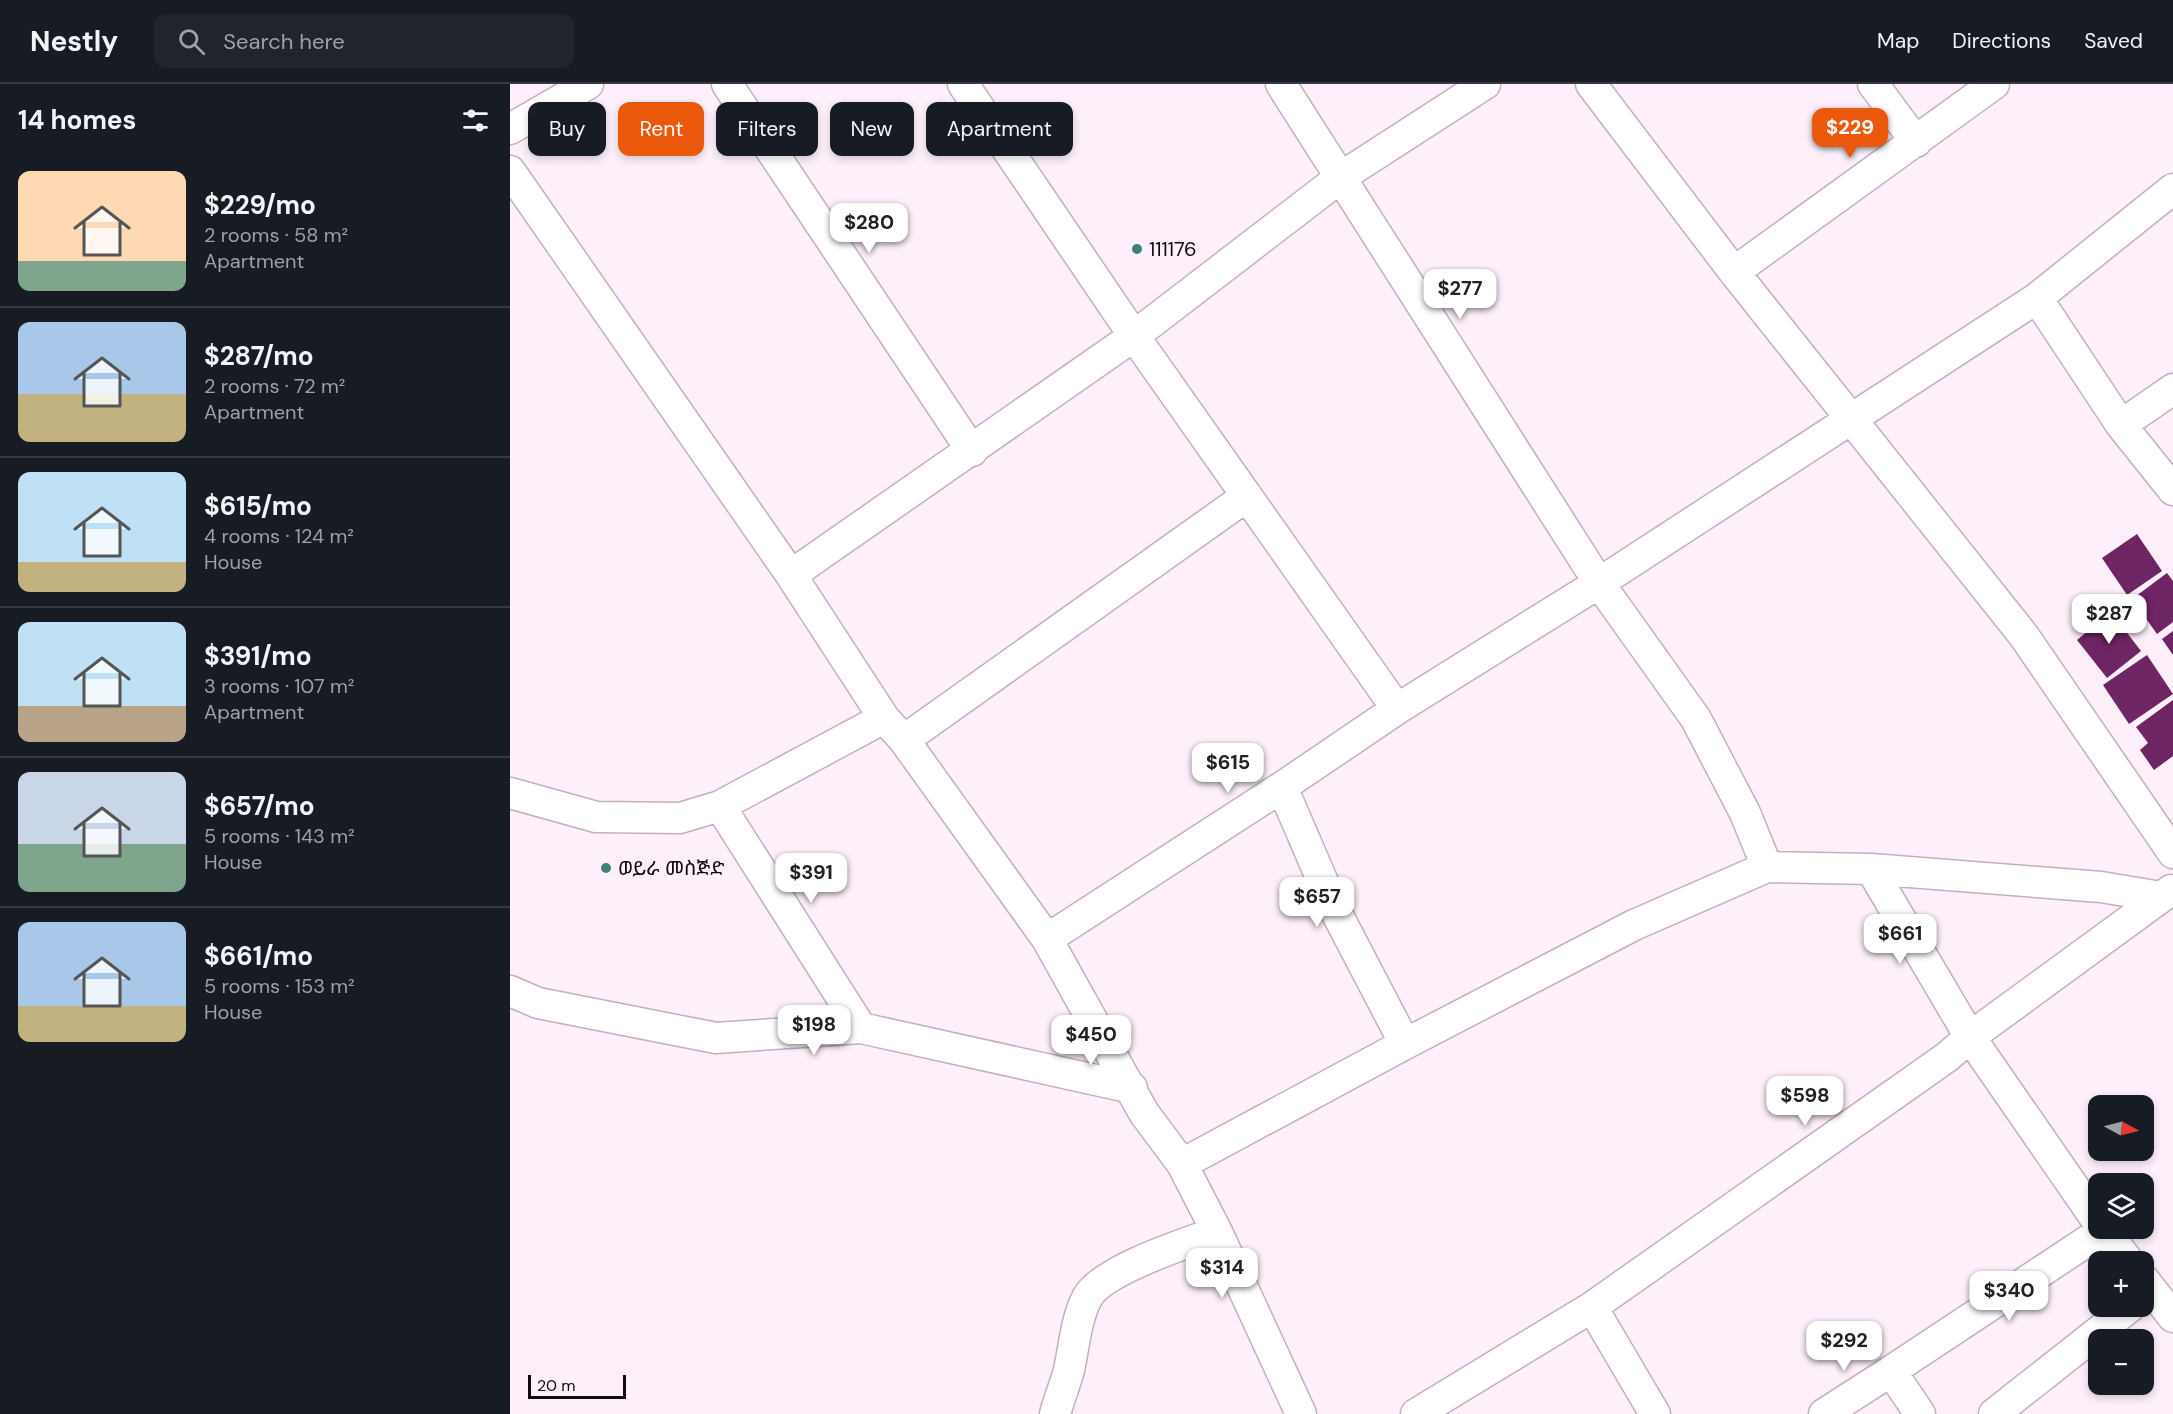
<!DOCTYPE html>
<meta charset="utf-8">
<style>
body{margin:0;font-family:"DM Sans","Noto Sans Ethiopic",sans-serif;background:#20242c;color:#f1f3f6;height:100vh;display:flex;flex-direction:column;font-size:22px;white-space:nowrap}
*{box-sizing:border-box;margin:0}
p{font-size:20px;color:#9ea1a6}
.icon{flex:none;width:33px;height:33px;fill:none;stroke:currentColor;stroke-width:2;stroke-linecap:round;stroke-linejoin:round}
.map{position:relative;flex:1;overflow:hidden}
.sheet{display:flex;flex-direction:column;background:#171b24;width:510px}
.sheet>*{flex:none}
.top-card{position:absolute;left:18px;top:18px;width:570px;height:54px;display:flex;gap:12px}
.needle{width:39px;rotate:97deg}
.buttons{position:absolute;left:1578px;top:1011px;display:grid;gap:12px}
.buttons a{display:grid;place-items:center;width:66px;height:66px;border-radius:12px;background:#171b24;box-shadow:0 3px 9px #0003;font-size:30px}
.scale{position:absolute;left:18px;bottom:15px;width:98px;box-sizing:border-box;padding-left:6px;border:3px solid #10090e;border-top:0;font-size:16px;line-height:21px;white-space:nowrap;color:#10090e;-webkit-text-stroke:4px #fdf0fa;paint-order:stroke}
.price{position:absolute;translate:-50% -51px;padding:0 14px;border-radius:12px;background:#fff;color:#222;font-size:20px;line-height:39px;filter:drop-shadow(0 2px 3px #0008)}
.price::after{content:'';position:absolute;left:50%;top:36px;width:18px;height:14px;margin-left:-9px;background:inherit;clip-path:polygon(0 0,100% 0,50% 100%)}
.price.on{background:#ea580c;color:#fff}
ul{padding:0;list-style:none}
li{display:flex;align-items:center;gap:18px;height:150px;padding:0 18px}
li+li{border-top:2px solid #363941}
li span{display:grid;place-items:center;flex:none;width:168px;height:120px;border-radius:12px;color:#555}
li>.icon{margin-inline-start:auto}
span .icon{width:72px;height:72px;fill:#fffc;stroke-width:1}
li b{font-size:26px}
h2{display:flex;justify-content:space-between;align-items:center;height:72px;padding:0 18px;font-size:26px}
.tag{padding:0 21px;border-radius:12px;background:#171b24;box-shadow:0 3px 9px #0003;font-size:21px;line-height:54px}
.tag.on{background:#ea580c;color:#fff}
header{display:flex;align-items:center;gap:36px;box-sizing:border-box;height:84px;padding:0 30px;background:#171b24;border-bottom:2px solid #363941}
header strong{font-size:28px}
nav{display:flex;gap:33px;margin-inline-start:auto;font-size:21px}
.search{width:420px;height:54px;background:#20242c;display:flex;align-items:center;gap:15px;box-sizing:border-box;padding:0 21px;border-radius:12px;color:#9ea1a6;font-size:22px}
main{display:flex;flex:1;min-height:0}
.map>svg:first-child{display:block}
.building{fill:#6e2563}
.lines{fill:none;stroke-linecap:round;stroke-linejoin:round}
.minor-casing{stroke:#c4afbf;stroke-width:33}
.minor{stroke:#fff;stroke-width:30}
.poi-dot{fill:#3b8178;stroke:#fdf0fa;stroke-width:2}
.labels{text-anchor:middle;dominant-baseline:central;stroke-width:6;stroke-linejoin:round;paint-order:stroke}
.poi-label{font-size:20px;fill:#10090e;stroke:#fdf0fa;text-anchor:start}
</style>
<header>
<strong>Nestly</strong>
<div class="search"><svg class="icon" aria-label="search" viewBox="0 0 24 24"><circle cx="10" cy="10" r="6"/><path d="M15 15l6 6"/></svg>Search here</div>
<nav><a>Map</a><a>Directions</a><a>Saved</a></nav>
</header>
<main>
<section class="sheet">
<h2>14 homes<svg class="icon" aria-label="filters" viewBox="0 0 24 24"><path d="M4 7h16M4 17h16"/><circle cx="9" cy="7" r="2"/><circle cx="15" cy="17" r="2"/></svg></h2>
<ul>
<li><span style="background:linear-gradient(#ffd9b3 75%,#7fa58c 0)"><svg class="icon" aria-label="home" viewBox="0 0 24 24"><path d="M3 11l9-7 9 7M6 9v11h12V9"/></svg></span><div><b>$229/mo</b><p>2 rooms · 58 m²</p><p>Apartment</p></div></li>
<li><span style="background:linear-gradient(#a9c7e8 60%,#c2b280 0)"><svg class="icon" aria-label="home" viewBox="0 0 24 24"><path d="M3 11l9-7 9 7M6 9v11h12V9"/></svg></span><div><b>$287/mo</b><p>2 rooms · 72 m²</p><p>Apartment</p></div></li>
<li><span style="background:linear-gradient(#bfe0f5 75%,#c2b280 0)"><svg class="icon" aria-label="home" viewBox="0 0 24 24"><path d="M3 11l9-7 9 7M6 9v11h12V9"/></svg></span><div><b>$615/mo</b><p>4 rooms · 124 m²</p><p>House</p></div></li>
<li><span style="background:linear-gradient(#bfe0f5 70%,#b9a48a 0)"><svg class="icon" aria-label="home" viewBox="0 0 24 24"><path d="M3 11l9-7 9 7M6 9v11h12V9"/></svg></span><div><b>$391/mo</b><p>3 rooms · 107 m²</p><p>Apartment</p></div></li>
<li><span style="background:linear-gradient(#c9d6e8 60%,#7fa58c 0)"><svg class="icon" aria-label="home" viewBox="0 0 24 24"><path d="M3 11l9-7 9 7M6 9v11h12V9"/></svg></span><div><b>$657/mo</b><p>5 rooms · 143 m²</p><p>House</p></div></li>
<li><span style="background:linear-gradient(#a9c7e8 70%,#c2b280 0)"><svg class="icon" aria-label="home" viewBox="0 0 24 24"><path d="M3 11l9-7 9 7M6 9v11h12V9"/></svg></span><div><b>$661/mo</b><p>5 rooms · 153 m²</p><p>House</p></div></li>
</ul>
</section>
<div class="map">
<svg width="1663" height="1330" viewBox="0 0 1663 1330">
<rect width="100%" height="100%" fill="#fdf0fa"/>
<path class="building" d="M 1627,450 L 1652,487 L 1617,511 L 1592,474 Z
M 1657,489 L 1663,497 L 1663,538 L 1647,550 L 1622,515 Z
M 1601,528 L 1631,567 L 1597,594 L 1567,556 Z
M 1663,547 L 1663,571 L 1652,555 Z
M 1637,571 L 1663,610 L 1619,640 L 1593,601 Z
M 1663,616 L 1663,672 L 1644,686 L 1630,666 L 1638,659 L 1626,643 Z"/>
<g class="lines">
<defs>
<path id="minor" d="M 217,0 L 462,367
M 453,0 L 624,252 L 887,625
M 771,0 L 1089,499 L 1186,635 L 1235,729 L 1257,783
M 1081,0 L 1224,188 L 1514,552 L 1663,769
M 1363,0 L 1406,58
M 0,45 L 78,0
M 0,87 L 281,491 L 374,634 L 394,656 L 537,855 L 772,703 L 887,625 L 1089,499 L 1527,214 L 1663,105
M 1224,188 L 1484,0
M 1527,214 L 1611,341 L 1663,406
M 1611,341 L 1663,305
M 281,491 L 624,252 L 831,93 L 975,0
M 394,656 L 737,412
M 772,703 L 825,826 L 895,960
M 0,709 L 86,733 L 170,734 L 210,722 L 374,634
M 210,722 L 351,944
M 1361,785 L 1460,953 L 1588,1138
M 537,855 L 634,1029 L 672,1080 L 707,1148 L 791,1330
M 0,907 L 28,919 L 206,954 L 351,944 L 622,1004
M 672,1080 L 895,960 L 1124,841 L 1257,783 L 1361,785 L 1591,803 L 1651,813
M 1593,1144 L 1619,1178
M 1634,1196 L 1663,1233
M 545,1330 C 549,1315 555,1301 559,1286 C 564,1263 566,1235 577,1214 C 591,1186 677,1159 707,1148
M 906,1330 L 1082,1223
M 1145,1330 L 1082,1223 L 1437,973 L 1460,953 L 1661,806
M 1314,1330 L 1381,1287
M 1410,1330 L 1381,1287 L 1594,1146
M 1484,1330 L 1621,1222"/>
</defs>
<use href="#minor" class="minor-casing"/>
<use href="#minor" class="minor"/>
</g>
<g class="poi-dot">
<circle cx="627" cy="165" r="6"/>
<circle cx="96" cy="784" r="6"/>
</g>
<g class="labels">
<g class="poi-label">
<text x="639" y="165">111176</text>
<text x="108" y="784">ወይራ መስጅድ</text>
</g>
</g>
</svg>
<div class="buttons">
<a><svg class="needle" viewBox="-14 -14 28 28"><path d="M0-13l5 13h-10z" fill="#e53935"/><path d="M0 13l5-13h-10z" fill="#9ea1a6"/></svg></a>
<a><svg class="icon" aria-label="layers" viewBox="0 0 24 24"><path d="M12 4l9 5-9 5-9-5zM3 14l9 5 9-5"/></svg></a>
<a>+</a>
<a>−</a>
</div>
<div class="scale">20 m</div>
<b class="price on" style="left:1340px;top:75px">$229</b>
<b class="price" style="left:359px;top:170px">$280</b>
<b class="price" style="left:950px;top:236px">$277</b>
<b class="price" style="left:1599px;top:561px">$287</b>
<b class="price" style="left:718px;top:710px">$615</b>
<b class="price" style="left:301px;top:820px">$391</b>
<b class="price" style="left:807px;top:844px">$657</b>
<b class="price" style="left:1390px;top:881px">$661</b>
<b class="price" style="left:304px;top:972px">$198</b>
<b class="price" style="left:581px;top:982px">$450</b>
<b class="price" style="left:1295px;top:1043px">$598</b>
<b class="price" style="left:712px;top:1215px">$314</b>
<b class="price" style="left:1499px;top:1238px">$340</b>
<b class="price" style="left:1334px;top:1288px">$292</b>
<div class="top-card">
<a class="tag">Buy</a>
<a class="tag on">Rent</a>
<a class="tag">Filters</a>
<a class="tag">New</a>
<a class="tag">Apartment</a>
</div>
</div>
</main>
